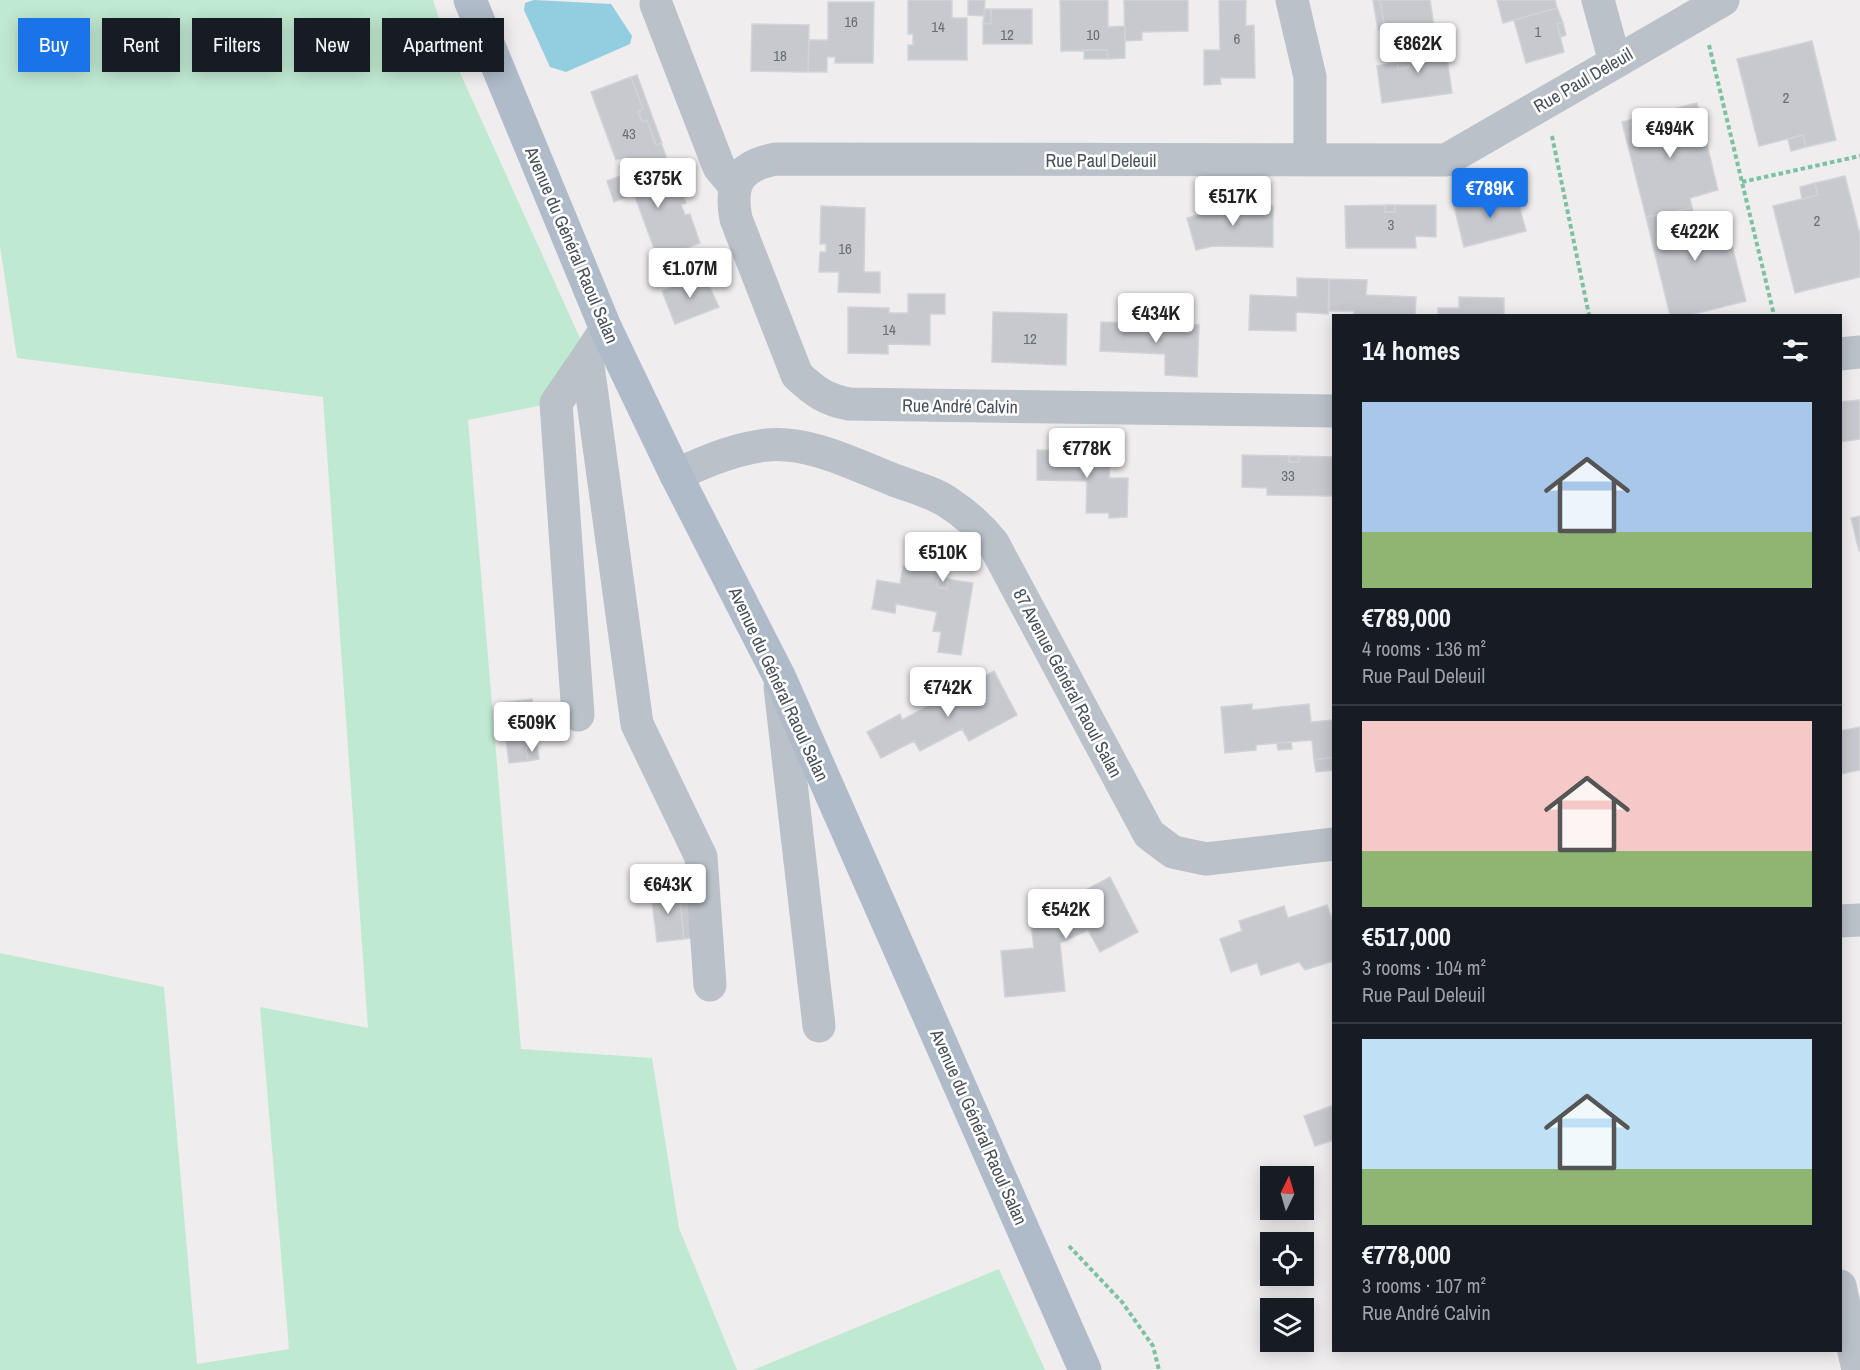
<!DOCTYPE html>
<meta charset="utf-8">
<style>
body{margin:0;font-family:"Archivo Narrow",sans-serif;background:#20242c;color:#f1f3f6;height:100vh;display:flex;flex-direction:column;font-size:22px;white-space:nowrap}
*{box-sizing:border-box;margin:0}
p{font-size:20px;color:#9ea1a6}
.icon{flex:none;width:33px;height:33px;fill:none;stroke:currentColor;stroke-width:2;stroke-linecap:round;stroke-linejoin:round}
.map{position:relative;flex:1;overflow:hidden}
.details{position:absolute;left:1332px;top:314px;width:510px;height:1038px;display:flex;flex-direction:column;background:#171b24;border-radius:0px;box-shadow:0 3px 15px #0003}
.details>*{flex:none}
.banner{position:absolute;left:18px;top:18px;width:570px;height:54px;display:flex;gap:12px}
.needle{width:39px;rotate:5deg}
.buttons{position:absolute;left:1260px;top:1166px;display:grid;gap:12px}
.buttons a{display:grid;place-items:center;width:54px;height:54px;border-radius:0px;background:#171b24;box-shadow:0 3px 15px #0003;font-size:30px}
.price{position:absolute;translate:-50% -51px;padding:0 14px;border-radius:6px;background:#fff;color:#222;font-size:20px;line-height:39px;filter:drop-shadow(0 2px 3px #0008)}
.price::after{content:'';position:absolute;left:50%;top:36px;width:18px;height:14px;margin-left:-9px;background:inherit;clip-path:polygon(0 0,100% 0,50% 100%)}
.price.current{background:#1a73e8;color:#fff}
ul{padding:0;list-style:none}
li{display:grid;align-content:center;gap:12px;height:318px;padding:0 30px}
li+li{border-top:2px solid #363941}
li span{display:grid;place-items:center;height:186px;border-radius:0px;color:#555}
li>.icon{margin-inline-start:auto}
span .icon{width:108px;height:108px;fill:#fffc;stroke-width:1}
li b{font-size:26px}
h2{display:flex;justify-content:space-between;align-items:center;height:72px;padding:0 30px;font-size:26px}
.tag{padding:0 21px;border-radius:0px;background:#171b24;box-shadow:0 3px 15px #0003;font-size:21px;line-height:54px}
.tag.current{background:#1a73e8;color:#fff}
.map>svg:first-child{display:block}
.green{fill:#c0e9d1}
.water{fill:#92cde0}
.building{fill:#c7c9cf;stroke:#d1d3d8;stroke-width:1.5}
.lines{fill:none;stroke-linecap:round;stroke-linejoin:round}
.path{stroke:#7cc2a2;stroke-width:4;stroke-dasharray:4.5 3;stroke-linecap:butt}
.minor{stroke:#bac1c8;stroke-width:33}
.major{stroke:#afbbc9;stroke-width:33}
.labels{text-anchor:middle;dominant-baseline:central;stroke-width:5;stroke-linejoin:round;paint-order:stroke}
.number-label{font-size:15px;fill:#676e76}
.street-label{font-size:18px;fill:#474f58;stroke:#fff}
</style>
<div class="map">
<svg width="1860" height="1370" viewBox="0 0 1860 1370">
<rect width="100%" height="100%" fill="#efeded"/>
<path class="green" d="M 0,0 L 433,0 L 448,46 L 583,345 L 543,405 L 468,420 L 521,1049 L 652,1058 L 679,1228 L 737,1370 L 0,1370 L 0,953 L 164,987 L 197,1364 L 289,1349 L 260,1007 L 368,1028 L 323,397 L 17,358 L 0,246 Z
M 999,1269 L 1045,1370 L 753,1370 Z"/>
<path class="water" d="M 534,0 L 611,4 L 632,36 L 630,44 L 566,72 L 550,67 L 524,10 L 525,3 Z"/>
<path class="building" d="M 908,0 L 952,0 L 952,18 L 967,18 L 967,60 L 908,60 L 908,45 L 913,45 L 913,34 L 908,34 Z
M 968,0 L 985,0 L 984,16 L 968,15 Z
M 1060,0 L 1108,0 L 1108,27 L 1125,26 L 1125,58 L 1108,59 L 1107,50 L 1061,51 Z
M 1124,0 L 1188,0 L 1188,31 L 1142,32 L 1142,40 L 1125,41 Z
M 1219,0 L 1246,0 L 1246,26 L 1254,25 L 1255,78 L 1220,78 L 1221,84 L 1204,85 L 1204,50 L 1220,50 Z
M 1373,0 L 1380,0 L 1385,29 L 1378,30 Z
M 1380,0 L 1430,0 L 1436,39 L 1398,44 L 1396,28 L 1385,29 Z
M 1497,0 L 1555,0 L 1557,8 L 1503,23 Z
M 828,2 L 874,2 L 873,63 L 835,63 L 835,57 L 827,57 L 827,72 L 808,72 L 809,40 L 828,40 Z
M 1557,8 L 1563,23 L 1557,24 L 1564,52 L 1526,63 L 1514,20 Z
M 985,9 L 991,9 L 991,24 L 983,23 Z
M 991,9 L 1032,9 L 1032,44 L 983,44 L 983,23 L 991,24 Z
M 1563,23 L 1566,35 L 1561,37 L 1557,24 Z
M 752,24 L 809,25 L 808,72 L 751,71 Z
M 1444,37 L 1452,93 L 1382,103 L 1377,66 L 1397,63 L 1398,69 L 1409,67 L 1409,61 L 1416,60 L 1414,42 Z
M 1812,41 L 1836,140 L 1806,147 L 1803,135 L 1759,146 L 1737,59 Z
M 1084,50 L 1107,50 L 1108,59 L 1084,59 Z
M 1409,61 L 1409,67 L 1398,69 L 1397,63 Z
M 637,75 L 662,143 L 656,145 L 647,120 L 642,122 L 638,112 L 643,109 L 631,77 Z
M 631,77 L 643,109 L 638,112 L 642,122 L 647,120 L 656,145 L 661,143 L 667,159 L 631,172 L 625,157 L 616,160 L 591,92 Z
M 1697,103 L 1718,190 L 1690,198 L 1692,208 L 1646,217 L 1622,122 Z
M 1803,135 L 1806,147 L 1791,151 L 1788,139 Z
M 653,164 L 661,184 L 676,178 L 686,203 L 681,205 L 685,215 L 690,214 L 700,243 L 658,259 L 634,194 L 614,202 L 607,181 Z
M 1845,176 L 1860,235 L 1860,277 L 1795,293 L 1773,206 L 1818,195 L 1815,183 Z
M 1815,183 L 1818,195 L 1802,199 L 1800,187 Z
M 1515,191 L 1526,231 L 1464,247 L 1454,206 Z
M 1385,205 L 1385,212 L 1395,212 L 1395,205 L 1436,205 L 1436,237 L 1415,236 L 1416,248 L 1346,248 L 1345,206 Z
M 1385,205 L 1395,205 L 1395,212 L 1385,212 Z
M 821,206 L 865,208 L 864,272 L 880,272 L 880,293 L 838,292 L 839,272 L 819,272 L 820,252 L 826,252 L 826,244 L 820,244 Z
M 1210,206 L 1273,206 L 1273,247 L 1213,246 L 1196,250 L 1187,218 L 1210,212 Z
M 1692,208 L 1695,221 L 1724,214 L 1746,301 L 1690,315 L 1670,315 L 1646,217 Z
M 704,275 L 719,307 L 675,324 L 662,291 Z
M 1297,278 L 1329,279 L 1328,314 L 1296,312 L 1296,331 L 1249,330 L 1250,295 L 1297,297 Z
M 1329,279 L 1367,280 L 1366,295 L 1416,297 L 1415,315 L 1354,315 L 1354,311 L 1329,311 Z
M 908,294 L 945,294 L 945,314 L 930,314 L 930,345 L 888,344 L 888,354 L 848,353 L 848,307 L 889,308 L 889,313 L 908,313 Z
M 1459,297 L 1504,298 L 1504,315 L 1520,315 L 1438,315 L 1438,308 L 1459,308 Z
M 993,312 L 1067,314 L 1066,365 L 992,362 Z
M 1101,322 L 1199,325 L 1197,377 L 1165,375 L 1165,354 L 1100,351 Z
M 1860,400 L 1860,439 L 1840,442 L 1840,402 Z
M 1037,450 L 1100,451 L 1100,456 L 1110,456 L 1109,478 L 1128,478 L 1127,517 L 1109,518 L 1109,513 L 1086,513 L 1087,481 L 1037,480 Z
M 1242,455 L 1289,456 L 1289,462 L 1299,462 L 1299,456 L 1334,457 L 1334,496 L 1267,495 L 1267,488 L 1242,487 Z
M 1289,456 L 1299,456 L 1299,462 L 1289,462 Z
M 1860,516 L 1860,550 L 1859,551 L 1851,518 Z
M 903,566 L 940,572 L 936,587 L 947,589 L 948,579 L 973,583 L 961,655 L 938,652 L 941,632 L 933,631 L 937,612 L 896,604 L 895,613 L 872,609 L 877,580 L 900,584 Z
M 939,578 L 948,579 L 947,589 L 936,587 Z
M 994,671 L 1017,715 L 969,741 L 962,729 L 920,751 L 914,741 L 881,758 L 867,732 L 900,714 L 902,720 Z
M 532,699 L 537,746 L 526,747 L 528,761 L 509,763 L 501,703 Z
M 1252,704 L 1252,710 L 1309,704 L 1311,722 L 1334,720 L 1334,757 L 1314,760 L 1312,740 L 1256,745 L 1256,750 L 1225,753 L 1221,707 Z
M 1860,727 L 1860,770 L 1840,774 L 1840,731 Z
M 1291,742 L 1292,749 L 1278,750 L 1277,743 Z
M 537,746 L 539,759 L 528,761 L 526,747 Z
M 1334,757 L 1334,770 L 1316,772 L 1314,760 Z
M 1110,877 L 1138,932 L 1100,952 L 1088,930 L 1060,943 L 1065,991 L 1005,997 L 1001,951 L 1034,948 L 1031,925 L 1074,903 L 1072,897 Z
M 687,888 L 693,938 L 684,939 L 679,889 Z
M 679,889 L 684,939 L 657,942 L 651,892 Z
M 1327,905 L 1334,925 L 1334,961 L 1305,970 L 1299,962 L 1261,975 L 1257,963 L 1231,972 L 1220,939 L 1242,931 L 1239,921 L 1284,906 L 1288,918 Z
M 1334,1105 L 1334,1140 L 1315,1146 L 1304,1116 Z"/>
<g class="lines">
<path class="path" d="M 1709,45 L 1774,315
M 1552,136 L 1589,315
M 1742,182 L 1860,156
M 1069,1246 L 1122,1302 L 1153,1346 L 1159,1370"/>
<path class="minor" d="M 1292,0 L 1310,77 L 1310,160
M 1598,0 L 1615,62
M 656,4 L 719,167 L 735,186
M 606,329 L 587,358 L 637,724 L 701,857 L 710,985
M 1840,354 L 1860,352
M 1334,411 L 849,404 C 826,400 814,391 797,375 L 736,219 C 729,183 739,166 776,159 L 1446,160 L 1723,0
M 676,475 C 703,462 736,448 767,445 C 810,441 855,465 894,480 C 912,487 933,492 949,503 C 966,514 980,527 993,543 L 1149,834 L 1173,852 L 1206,859 L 1334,844
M 780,687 L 819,1026
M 578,715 L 556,403 L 587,358
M 1840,921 L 1860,920
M 1840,1286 L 1858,1370"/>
<path class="major" d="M 470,0 L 606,329 L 676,475 L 779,676 L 1085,1370"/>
</g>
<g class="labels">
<g class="number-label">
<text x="851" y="21">16</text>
<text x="938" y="26">14</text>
<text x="1538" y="31">1</text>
<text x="1007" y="34">12</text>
<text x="1093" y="34">10</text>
<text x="1237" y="38">6</text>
<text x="780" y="55">18</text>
<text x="1786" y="97">2</text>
<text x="629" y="133">43</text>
<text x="1817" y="220">2</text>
<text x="1391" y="224">3</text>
<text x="845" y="248">16</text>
<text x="889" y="329">14</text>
<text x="1030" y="338">12</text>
<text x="1288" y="475">33</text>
</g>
<g class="street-label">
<text transform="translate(1583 80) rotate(-30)">Rue Paul Deleuil</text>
<text x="1101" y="160">Rue Paul Deleuil</text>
<text transform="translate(572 245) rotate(67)">Avenue du Général Raoul Salan</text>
<text transform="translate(960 406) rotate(1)">Rue André Calvin</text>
<text transform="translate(1068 683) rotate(62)">87 Avenue Général Raoul Salan</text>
<text transform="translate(779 684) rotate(65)">Avenue du Général Raoul Salan</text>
<text transform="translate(979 1127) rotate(66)">Avenue du Général Raoul Salan</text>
</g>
</g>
</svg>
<div class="buttons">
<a><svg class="needle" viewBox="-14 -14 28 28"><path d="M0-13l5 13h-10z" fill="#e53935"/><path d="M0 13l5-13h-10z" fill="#9ea1a6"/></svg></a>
<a><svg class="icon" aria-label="locate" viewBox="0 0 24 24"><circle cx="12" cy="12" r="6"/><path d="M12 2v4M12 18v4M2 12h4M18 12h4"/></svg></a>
<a><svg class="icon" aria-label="layers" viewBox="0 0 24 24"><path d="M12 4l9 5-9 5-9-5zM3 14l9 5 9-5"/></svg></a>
</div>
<b class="price" style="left:1418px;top:74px">€862K</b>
<b class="price" style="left:1670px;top:159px">€494K</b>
<b class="price" style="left:658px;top:209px">€375K</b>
<b class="price current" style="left:1490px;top:219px">€789K</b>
<b class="price" style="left:1233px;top:227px">€517K</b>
<b class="price" style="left:1695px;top:262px">€422K</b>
<b class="price" style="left:690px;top:299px">€1.07M</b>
<b class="price" style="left:1156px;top:344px">€434K</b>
<b class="price" style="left:1087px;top:479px">€778K</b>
<b class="price" style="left:943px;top:583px">€510K</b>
<b class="price" style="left:948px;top:718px">€742K</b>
<b class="price" style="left:532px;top:753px">€509K</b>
<b class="price" style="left:668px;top:915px">€643K</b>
<b class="price" style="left:1066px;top:940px">€542K</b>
<div class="banner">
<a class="tag current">Buy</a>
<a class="tag">Rent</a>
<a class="tag">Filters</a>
<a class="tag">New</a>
<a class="tag">Apartment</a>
</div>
<section class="details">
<h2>14 homes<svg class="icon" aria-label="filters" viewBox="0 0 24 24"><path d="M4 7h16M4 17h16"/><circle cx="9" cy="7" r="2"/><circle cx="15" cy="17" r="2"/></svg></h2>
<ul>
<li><span style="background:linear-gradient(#a9c7e8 70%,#8fb573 0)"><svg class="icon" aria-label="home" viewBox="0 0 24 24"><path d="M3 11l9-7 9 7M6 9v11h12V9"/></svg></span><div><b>€789,000</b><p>4 rooms · 136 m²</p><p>Rue Paul Deleuil</p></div></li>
<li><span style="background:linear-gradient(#f6c9c9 70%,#8fb573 0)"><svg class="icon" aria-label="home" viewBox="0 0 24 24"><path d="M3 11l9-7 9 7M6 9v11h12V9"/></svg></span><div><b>€517,000</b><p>3 rooms · 104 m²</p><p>Rue Paul Deleuil</p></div></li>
<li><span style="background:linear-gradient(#bfe0f5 70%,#8fb573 0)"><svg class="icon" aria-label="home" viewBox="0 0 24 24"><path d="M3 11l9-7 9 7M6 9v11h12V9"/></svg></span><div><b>€778,000</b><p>3 rooms · 107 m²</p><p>Rue André Calvin</p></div></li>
</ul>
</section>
</div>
